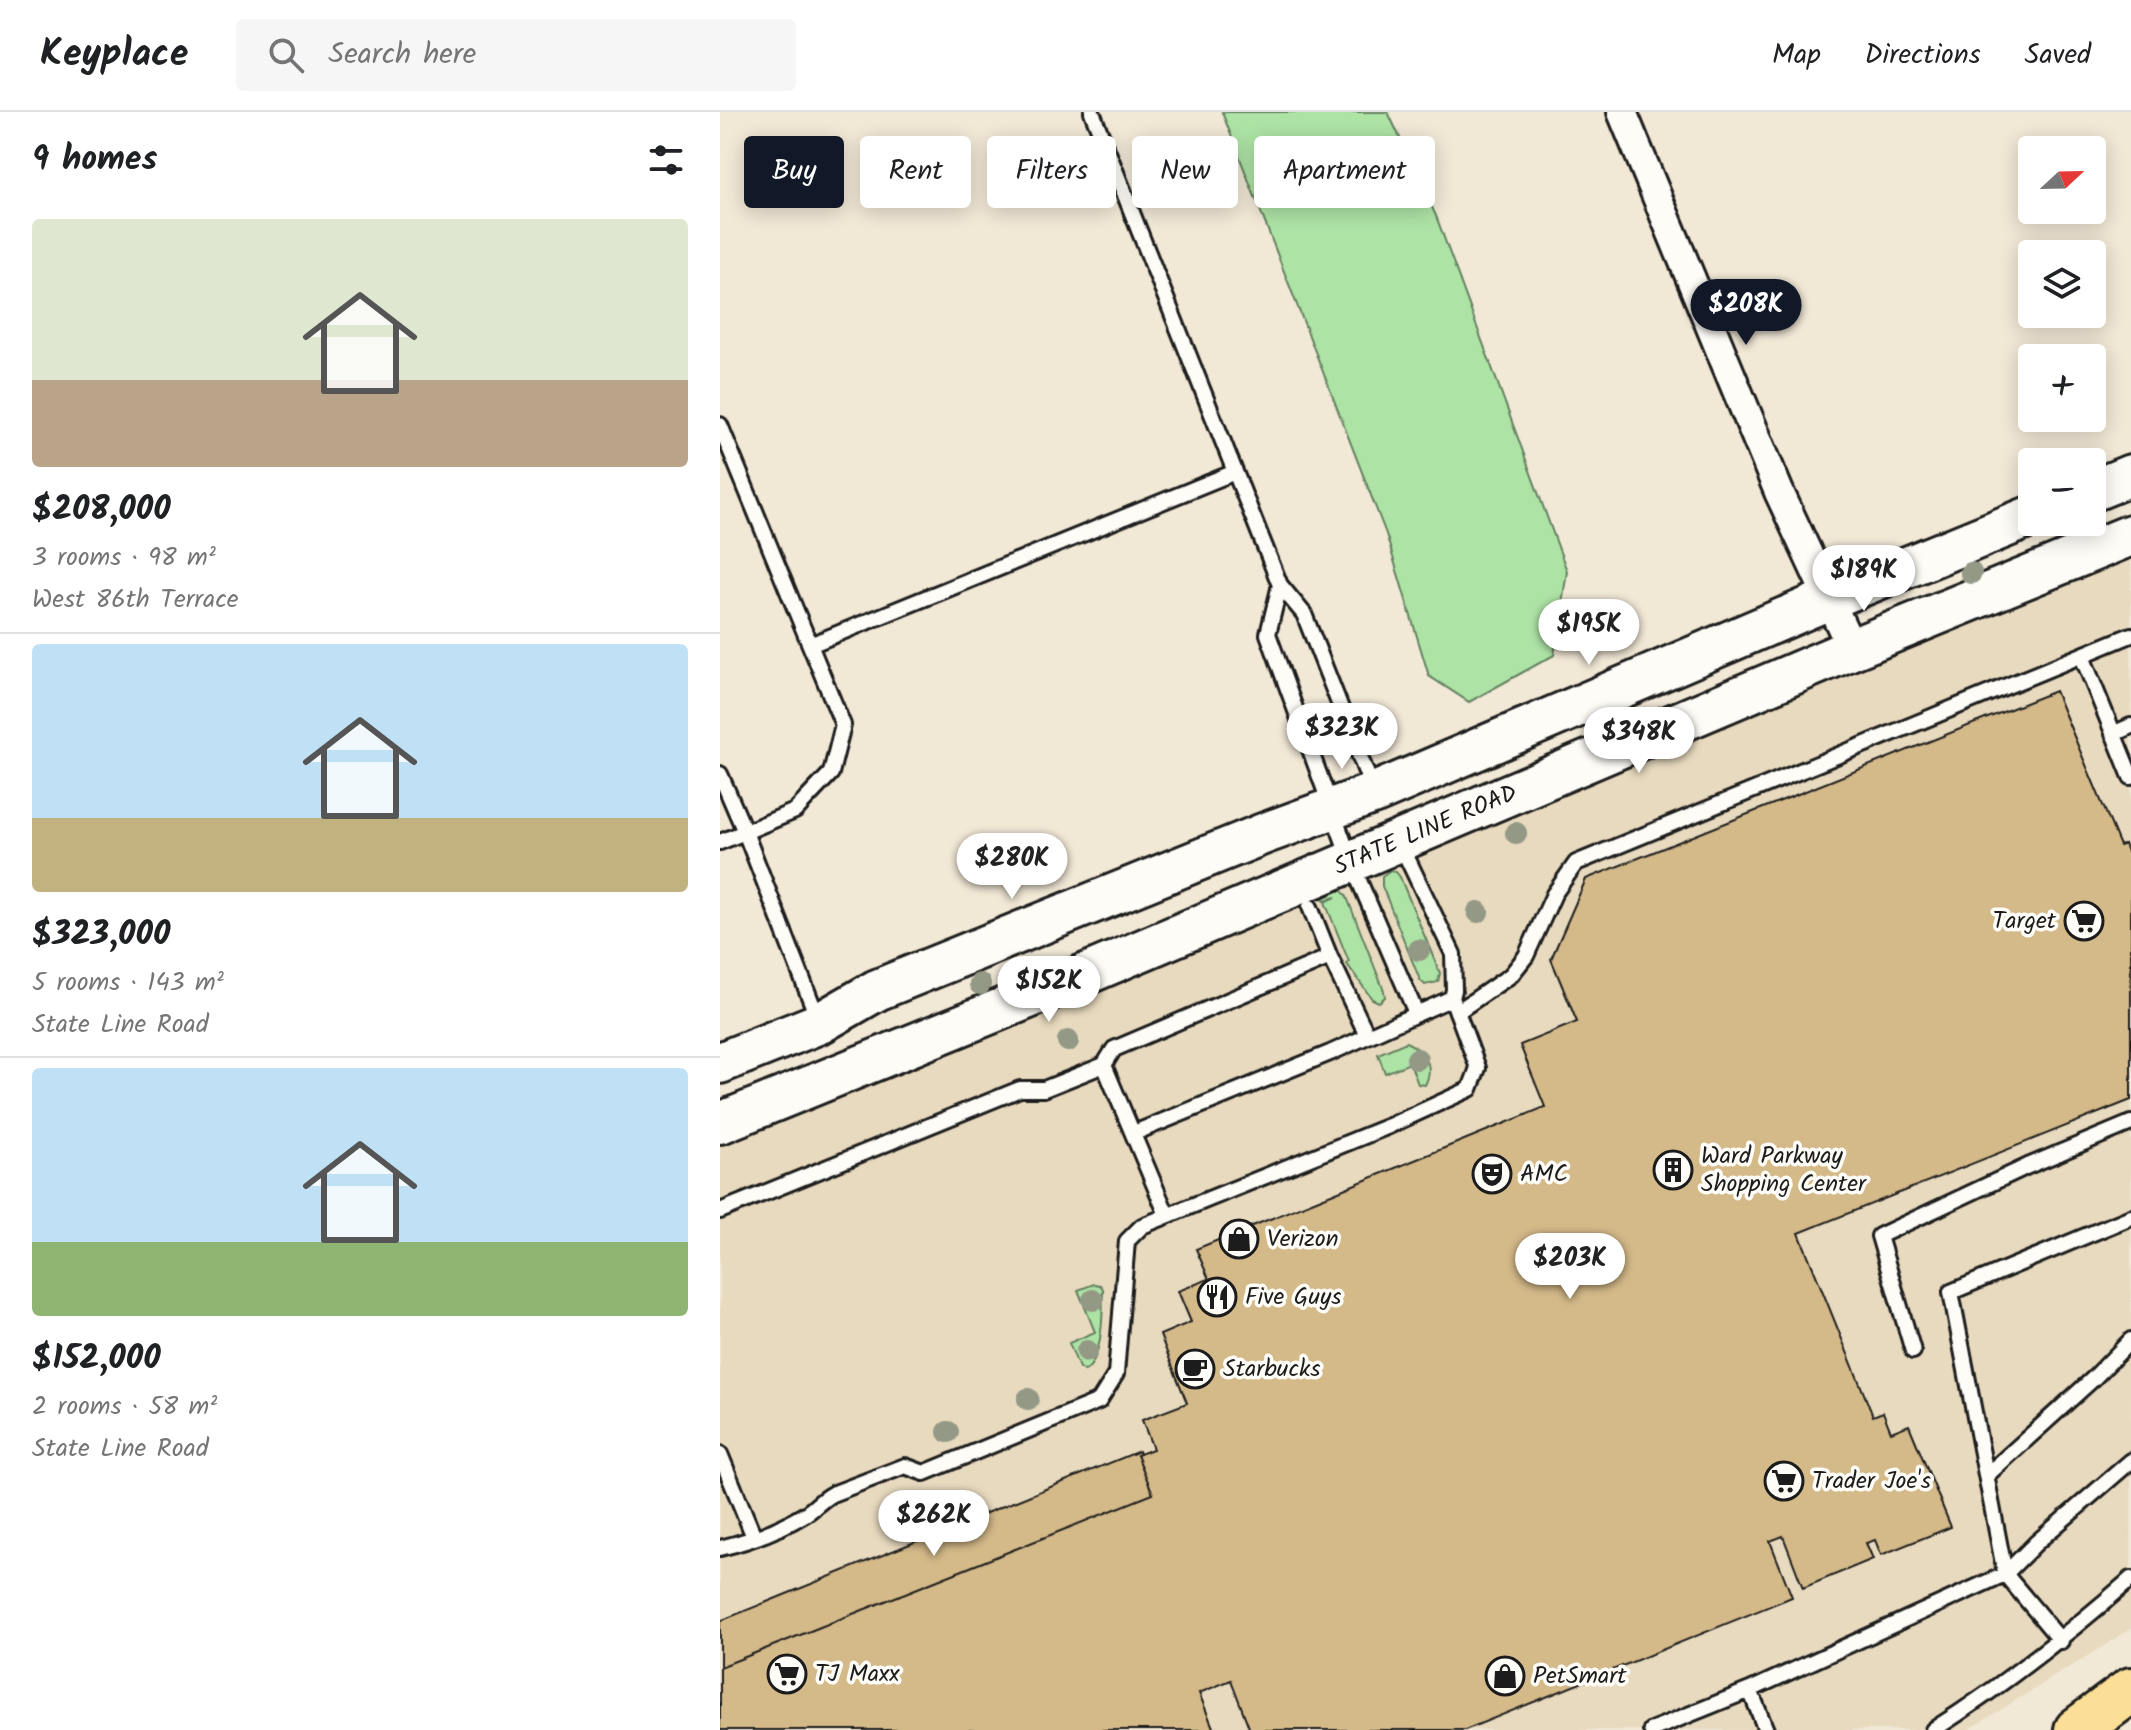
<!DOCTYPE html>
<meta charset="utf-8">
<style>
body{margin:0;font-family:Kalam,sans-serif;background:#f6f6f6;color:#202124;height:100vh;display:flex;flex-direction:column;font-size:30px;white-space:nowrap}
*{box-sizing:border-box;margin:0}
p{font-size:26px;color:#757577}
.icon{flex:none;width:44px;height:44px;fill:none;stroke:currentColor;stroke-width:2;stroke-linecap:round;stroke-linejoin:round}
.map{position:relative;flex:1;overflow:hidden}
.side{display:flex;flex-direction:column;background:#fff;width:720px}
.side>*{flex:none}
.hud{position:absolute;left:24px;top:24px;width:760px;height:72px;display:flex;gap:16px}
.needle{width:52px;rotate:68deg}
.fabs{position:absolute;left:1298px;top:24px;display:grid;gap:16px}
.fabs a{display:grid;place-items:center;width:88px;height:88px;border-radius:8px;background:#fff;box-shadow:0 4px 20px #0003;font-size:40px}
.price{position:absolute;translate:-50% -68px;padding:0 18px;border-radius:28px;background:#fff;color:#222;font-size:26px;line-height:52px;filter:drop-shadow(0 2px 4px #0008)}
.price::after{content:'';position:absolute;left:50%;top:48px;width:24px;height:18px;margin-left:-12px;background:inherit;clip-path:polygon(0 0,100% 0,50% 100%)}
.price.on{background:#111827;color:#fff}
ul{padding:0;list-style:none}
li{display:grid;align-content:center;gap:16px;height:424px;padding:0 32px}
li+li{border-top:2px solid #e0e0e0}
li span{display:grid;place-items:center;height:248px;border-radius:8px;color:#555}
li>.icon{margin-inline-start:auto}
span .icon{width:144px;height:144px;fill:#fffc;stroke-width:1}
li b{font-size:34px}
h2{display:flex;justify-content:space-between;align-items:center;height:96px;padding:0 32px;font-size:34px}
.pill{padding:0 28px;border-radius:8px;background:#fff;box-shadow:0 4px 20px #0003;font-size:28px;line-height:72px}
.pill.on{background:#111827;color:#fff}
header{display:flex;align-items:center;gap:48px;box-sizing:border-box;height:112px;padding:0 40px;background:#fff;border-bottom:2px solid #e0e0e0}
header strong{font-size:38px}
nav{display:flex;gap:44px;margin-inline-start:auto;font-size:28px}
.search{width:560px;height:72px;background:#f6f6f6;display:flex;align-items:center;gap:20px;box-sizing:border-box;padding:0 28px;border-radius:8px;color:#757577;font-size:30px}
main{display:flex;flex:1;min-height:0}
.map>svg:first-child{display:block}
.built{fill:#e8dabf}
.green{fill:#ade3a5;stroke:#648060;stroke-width:2}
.building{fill:#d4b989;stroke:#1c1c1c;stroke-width:2}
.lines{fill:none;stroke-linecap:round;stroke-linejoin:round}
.service-casing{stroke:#1c1c1c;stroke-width:20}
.minor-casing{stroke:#1c1c1c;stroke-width:34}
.secondary-casing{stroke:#1c1c1c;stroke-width:46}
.primary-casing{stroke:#1c1c1c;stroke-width:50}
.service{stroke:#fdfcf7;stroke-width:14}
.minor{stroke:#fdfcf7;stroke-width:28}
.secondary{stroke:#fdfcf7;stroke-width:40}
.primary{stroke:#fbdf96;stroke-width:44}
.tree{fill:#949986}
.labels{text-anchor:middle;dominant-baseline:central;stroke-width:7;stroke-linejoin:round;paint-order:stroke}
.street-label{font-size:24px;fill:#1c1c1c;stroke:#fdfcf7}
.poi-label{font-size:24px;fill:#1c1c1c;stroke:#fdfcf7;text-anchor:start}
</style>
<header>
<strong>Keyplace</strong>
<div class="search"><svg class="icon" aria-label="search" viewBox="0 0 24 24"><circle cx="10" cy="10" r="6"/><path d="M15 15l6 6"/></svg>Search here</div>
<nav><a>Map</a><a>Directions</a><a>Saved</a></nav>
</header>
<main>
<section class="side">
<h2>9 homes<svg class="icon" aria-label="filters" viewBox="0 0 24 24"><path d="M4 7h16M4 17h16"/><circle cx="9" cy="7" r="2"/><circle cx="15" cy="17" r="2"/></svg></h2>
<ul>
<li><span style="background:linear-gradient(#dfe7d0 65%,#b9a48a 0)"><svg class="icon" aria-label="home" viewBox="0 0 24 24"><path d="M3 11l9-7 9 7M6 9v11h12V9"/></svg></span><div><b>$208,000</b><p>3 rooms · 98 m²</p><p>West 86th Terrace</p></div></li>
<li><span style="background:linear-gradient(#bfe0f5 70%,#c2b280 0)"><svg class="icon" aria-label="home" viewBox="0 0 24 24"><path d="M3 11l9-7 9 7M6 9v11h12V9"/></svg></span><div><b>$323,000</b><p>5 rooms · 143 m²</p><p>State Line Road</p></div></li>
<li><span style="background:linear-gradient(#bfe0f5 70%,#8fb573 0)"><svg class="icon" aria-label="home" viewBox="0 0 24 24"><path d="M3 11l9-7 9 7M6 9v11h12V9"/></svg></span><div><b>$152,000</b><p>2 rooms · 58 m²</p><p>State Line Road</p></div></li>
</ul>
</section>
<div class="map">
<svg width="1411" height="1618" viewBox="0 0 1411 1618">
<rect width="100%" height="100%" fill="#f1e8d6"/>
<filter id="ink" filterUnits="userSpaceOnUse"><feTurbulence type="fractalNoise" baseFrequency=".0125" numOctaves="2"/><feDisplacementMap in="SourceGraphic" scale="16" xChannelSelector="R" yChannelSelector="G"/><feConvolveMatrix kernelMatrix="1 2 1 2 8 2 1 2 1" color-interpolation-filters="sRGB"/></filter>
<g filter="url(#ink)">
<path class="built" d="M 1411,430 L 1411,1517 L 1248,1618 L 0,1618 L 0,1029 Z"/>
<path class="green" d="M 502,0 L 668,0 L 716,104 L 847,459 L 834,543 L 749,590 L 709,564 L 666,422 Z
M 669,759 L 676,760 L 680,765 L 720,861 L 718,870 L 705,873 L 700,868 L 662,774 L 662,764 Z
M 618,775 L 626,783 L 664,879 L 665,885 L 659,890 L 652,887 L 627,852 L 629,850 L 605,790 L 616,785 L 604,788 L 601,779 Z
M 686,930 C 705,939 715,953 705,973 L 698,972 L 690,951 L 665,961 L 658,942 Z
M 374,1172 L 380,1173 L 383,1177 C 383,1198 383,1248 365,1259 L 359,1256 L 349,1231 L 375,1220 L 358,1178 Z"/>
<path class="building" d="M 1335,579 L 1400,734 L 1404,732 L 1411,750 L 1411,988 L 1079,1121 L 1153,1304 L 1163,1300 L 1171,1320 L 1189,1313 L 1231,1415 L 1161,1443 L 1155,1428 L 1146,1431 L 1153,1447 L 1083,1476 L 1063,1424 L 1050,1429 L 1072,1485 L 745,1618 L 530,1618 L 511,1568 L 479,1581 L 494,1618 L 0,1618 L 0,1555 L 433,1382 L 417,1343 L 433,1337 L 422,1308 L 467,1291 L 440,1223 L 471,1210 L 458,1179 L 489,1167 L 476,1137 L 825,995 L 800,933 L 857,910 L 831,847 L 866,767 Z
M 419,1339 L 420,1342 L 417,1343 L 433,1382 L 0,1555 L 0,1509 Z"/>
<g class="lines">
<defs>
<path id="service" d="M 372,0 L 560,473 L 584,502 L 653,678
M 0,313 L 90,533 L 515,360
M 560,473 L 548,522 L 631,750 L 696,901
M 90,533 L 123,613 L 111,661 L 75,699 L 25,720 L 98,907
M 1362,544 L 1411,665
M 1393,622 L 1411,614
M 0,662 L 25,720 L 0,730
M 590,795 L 610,845
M 737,900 L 791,863 L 806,844 L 834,782 L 856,751 L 1411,523
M 384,953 L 447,1103
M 414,1021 L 610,941 L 732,886
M 0,1099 L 300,977 L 324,977 L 384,953 L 394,937 L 610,845 L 647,923
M 1193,1239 L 1159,1124 L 1308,1054 L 1411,1011
M 0,1342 L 34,1425
M 1267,1363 L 1374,1266 L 1411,1228
M 0,1436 C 30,1429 61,1417 87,1401 C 96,1395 102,1387 112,1382 L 185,1354 L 204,1361 L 379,1289 L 396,1262 L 407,1129 L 422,1114 L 669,1014 L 750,977 L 758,956 L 732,886 L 734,878 L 733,842 L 680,731
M 1341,1529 L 1285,1462 L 1317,1430 L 1411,1349
M 1030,1578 L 1046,1618
M 931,1618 L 1030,1578 L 1285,1462 L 1231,1180 L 1411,1105
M 1213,1618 C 1285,1572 1346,1524 1411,1467"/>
<path id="minor" d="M 902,0 L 1059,380 L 1132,537"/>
<g id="secondary">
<path d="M 1372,379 L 1411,363"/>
<path d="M 0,951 L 100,911 L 157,878 L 543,722 L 655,681 L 1109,487 L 1312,404"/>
<path id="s1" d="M 0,1011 L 333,876 L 1132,537 L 1411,423"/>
</g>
<path id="primary" d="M 1357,1618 L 1411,1578"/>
</defs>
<use href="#service" class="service-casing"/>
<use href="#minor" class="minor-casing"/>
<use href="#secondary" class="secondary-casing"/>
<use href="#primary" class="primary-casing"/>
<use href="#service" class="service"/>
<use href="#minor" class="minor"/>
<use href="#secondary" class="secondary"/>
<use href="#primary" class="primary"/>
</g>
<g class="tree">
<circle cx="1251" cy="461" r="11"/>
<circle cx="796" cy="721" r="11"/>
<circle cx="758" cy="800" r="11"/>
<circle cx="699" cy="838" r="11"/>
<circle cx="260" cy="872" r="11"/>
<circle cx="348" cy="929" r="11"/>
<circle cx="697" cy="947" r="11"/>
<circle cx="373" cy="1188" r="11"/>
<circle cx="367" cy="1239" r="11"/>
<circle cx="308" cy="1287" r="11"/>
<circle cx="228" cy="1320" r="11"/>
</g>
</g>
<defs>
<symbol id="supermarket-ring" viewBox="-11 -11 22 22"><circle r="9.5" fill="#fdfcf7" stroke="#1c1c1c" stroke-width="1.5"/><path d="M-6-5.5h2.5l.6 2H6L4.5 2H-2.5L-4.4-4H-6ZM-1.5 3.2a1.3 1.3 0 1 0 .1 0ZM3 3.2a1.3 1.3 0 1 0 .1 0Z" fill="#1c1c1c"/></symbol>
<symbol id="building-ring" viewBox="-11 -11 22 22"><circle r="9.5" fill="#fdfcf7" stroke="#1c1c1c" stroke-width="1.5"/><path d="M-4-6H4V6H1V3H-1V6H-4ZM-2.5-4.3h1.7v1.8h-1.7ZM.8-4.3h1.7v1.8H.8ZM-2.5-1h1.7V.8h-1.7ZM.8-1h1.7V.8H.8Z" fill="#1c1c1c"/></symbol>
<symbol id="theatre-ring" viewBox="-11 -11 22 22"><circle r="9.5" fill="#fdfcf7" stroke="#1c1c1c" stroke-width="1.5"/><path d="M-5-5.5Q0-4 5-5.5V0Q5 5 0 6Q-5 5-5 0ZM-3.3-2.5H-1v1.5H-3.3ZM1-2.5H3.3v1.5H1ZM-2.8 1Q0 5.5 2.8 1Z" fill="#1c1c1c"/></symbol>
<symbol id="shop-ring" viewBox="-11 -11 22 22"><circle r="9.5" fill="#fdfcf7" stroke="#1c1c1c" stroke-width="1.5"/><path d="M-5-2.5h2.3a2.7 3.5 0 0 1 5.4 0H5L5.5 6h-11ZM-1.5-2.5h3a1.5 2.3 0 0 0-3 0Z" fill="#1c1c1c"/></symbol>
<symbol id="restaurant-ring" viewBox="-11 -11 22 22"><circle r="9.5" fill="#fdfcf7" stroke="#1c1c1c" stroke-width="1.5"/><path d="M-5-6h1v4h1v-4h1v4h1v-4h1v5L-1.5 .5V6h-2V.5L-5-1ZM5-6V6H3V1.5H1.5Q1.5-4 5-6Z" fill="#1c1c1c"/></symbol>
<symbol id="cafe-ring" viewBox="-11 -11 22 22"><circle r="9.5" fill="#fdfcf7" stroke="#1c1c1c" stroke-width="1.5"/><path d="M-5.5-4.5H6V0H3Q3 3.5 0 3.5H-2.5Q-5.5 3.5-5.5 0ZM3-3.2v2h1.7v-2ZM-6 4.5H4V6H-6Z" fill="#1c1c1c"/></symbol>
</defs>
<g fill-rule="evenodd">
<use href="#supermarket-ring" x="1342" y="787" width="44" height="44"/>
<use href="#building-ring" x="931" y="1036" width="44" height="44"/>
<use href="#theatre-ring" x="750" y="1040" width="44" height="44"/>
<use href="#shop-ring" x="497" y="1105" width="44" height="44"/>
<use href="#restaurant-ring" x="475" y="1163" width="44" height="44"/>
<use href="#cafe-ring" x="453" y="1235" width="44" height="44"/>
<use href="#supermarket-ring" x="1042" y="1347" width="44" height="44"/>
<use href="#supermarket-ring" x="45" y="1540" width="44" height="44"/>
<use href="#shop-ring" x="763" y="1542" width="44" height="44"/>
</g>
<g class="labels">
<g class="street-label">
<text stroke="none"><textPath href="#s1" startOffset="764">STATE LINE ROAD</textPath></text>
</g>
<g class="poi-label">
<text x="1336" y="809" text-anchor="end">Target</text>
<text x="981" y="1044">Ward Parkway<tspan x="981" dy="28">Shopping Center</tspan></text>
<text x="800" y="1062">AMC</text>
<text x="547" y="1127">Verizon</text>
<text x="525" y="1185">Five Guys</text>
<text x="503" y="1257">Starbucks</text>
<text x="1092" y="1369">Trader Joe's</text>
<text x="95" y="1562">TJ Maxx</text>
<text x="813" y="1564">PetSmart</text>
</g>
</g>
</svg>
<div class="fabs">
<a><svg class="needle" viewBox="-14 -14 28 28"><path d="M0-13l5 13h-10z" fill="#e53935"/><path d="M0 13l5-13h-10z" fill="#757577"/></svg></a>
<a><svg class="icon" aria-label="layers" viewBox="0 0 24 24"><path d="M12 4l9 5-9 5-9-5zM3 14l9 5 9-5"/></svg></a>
<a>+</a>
<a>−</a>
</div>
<b class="price on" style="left:1026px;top:235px">$208K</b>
<b class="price" style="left:1144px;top:501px">$189K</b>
<b class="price" style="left:869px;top:555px">$195K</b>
<b class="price" style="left:622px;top:659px">$323K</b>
<b class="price" style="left:919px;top:663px">$348K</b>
<b class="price" style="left:292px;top:789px">$280K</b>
<b class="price" style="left:329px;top:912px">$152K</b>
<b class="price" style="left:850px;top:1189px">$203K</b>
<b class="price" style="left:214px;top:1446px">$262K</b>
<div class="hud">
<a class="pill on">Buy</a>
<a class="pill">Rent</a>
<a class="pill">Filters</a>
<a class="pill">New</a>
<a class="pill">Apartment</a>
</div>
</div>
</main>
